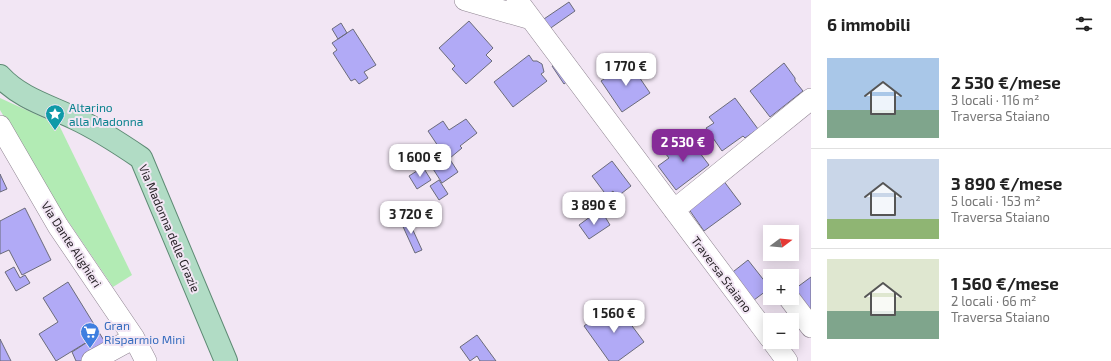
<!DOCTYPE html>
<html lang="it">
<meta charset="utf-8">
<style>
body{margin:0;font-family:"Exo 2",sans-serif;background:#f6f6f6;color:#222;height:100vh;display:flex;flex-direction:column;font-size:15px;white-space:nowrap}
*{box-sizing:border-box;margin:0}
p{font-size:13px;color:#767676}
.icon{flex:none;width:22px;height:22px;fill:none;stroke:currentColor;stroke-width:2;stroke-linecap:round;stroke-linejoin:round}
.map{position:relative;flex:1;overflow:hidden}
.drawer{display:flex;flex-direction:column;background:#fff;width:300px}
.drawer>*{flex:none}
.needle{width:26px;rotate:74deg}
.fabs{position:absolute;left:763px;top:225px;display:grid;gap:8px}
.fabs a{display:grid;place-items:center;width:36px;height:36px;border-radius:0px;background:#fff;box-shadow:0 2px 10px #0003;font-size:20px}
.price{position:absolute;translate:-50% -34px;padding:0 9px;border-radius:8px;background:#fff;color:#222;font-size:13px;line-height:26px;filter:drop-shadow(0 1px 2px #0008)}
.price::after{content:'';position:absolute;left:50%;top:24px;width:12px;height:9px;margin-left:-6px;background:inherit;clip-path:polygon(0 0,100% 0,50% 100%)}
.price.on{background:#862c98;color:#fff}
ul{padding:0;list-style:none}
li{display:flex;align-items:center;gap:12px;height:100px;padding:0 16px}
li+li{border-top:1px solid #e0e0e0}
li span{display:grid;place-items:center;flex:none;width:112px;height:80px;border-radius:0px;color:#555}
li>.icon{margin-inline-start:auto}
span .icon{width:48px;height:48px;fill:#fffc;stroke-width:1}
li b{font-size:17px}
h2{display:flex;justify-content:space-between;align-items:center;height:48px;padding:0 16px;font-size:17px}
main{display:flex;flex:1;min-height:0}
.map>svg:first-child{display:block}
.green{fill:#b2ebb4}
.building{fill:#b1aaf6;stroke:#6b6b7a}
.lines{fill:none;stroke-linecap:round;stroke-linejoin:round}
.minor-casing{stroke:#8f8491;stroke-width:22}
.major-casing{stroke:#5e8a74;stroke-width:24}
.minor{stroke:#fff;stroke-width:21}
.major{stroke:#b1dcc5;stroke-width:22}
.labels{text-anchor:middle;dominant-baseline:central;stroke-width:4;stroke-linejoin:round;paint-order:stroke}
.culture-label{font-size:12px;fill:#0d838f;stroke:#f2e6f4;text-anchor:start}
.street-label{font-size:12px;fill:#241f24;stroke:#f2e6f4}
.shop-label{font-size:12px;fill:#366cbe;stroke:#f2e6f4;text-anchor:start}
</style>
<main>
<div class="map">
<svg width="811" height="361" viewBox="0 0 811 361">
<rect width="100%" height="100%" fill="#f2e6f4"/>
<path class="green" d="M 0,98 L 59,125 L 132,275 L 113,287 L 53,199 L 0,110 Z"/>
<path class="building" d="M 569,2 L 575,11 L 545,32 L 538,23 Z
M 469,21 L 493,48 L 486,55 L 492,61 L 466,84 L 452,69 L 455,66 L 439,48 Z
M 341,23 L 347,33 L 338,39 L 332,29 Z
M 353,29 L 376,65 L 364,72 L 368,78 L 359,84 L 355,79 L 351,81 L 333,53 L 337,50 L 332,43 Z
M 529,55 L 533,61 L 537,61 L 542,64 L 544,72 L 541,74 L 547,81 L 513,107 L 494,82 Z
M 629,62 L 650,93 L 622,112 L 601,81 Z
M 556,63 L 569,80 L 564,84 L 552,66 Z
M 784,63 L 795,78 L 795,81 L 803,91 L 770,117 L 750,91 Z
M 735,98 L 758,129 L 745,138 L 743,136 L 722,151 L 706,128 L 714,123 L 709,117 Z
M 466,119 L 477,133 L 460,146 L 462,148 L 450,158 L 444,150 L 442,152 L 428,131 L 443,121 L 449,130 Z
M 687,136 L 709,165 L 676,190 L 658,166 L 669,158 L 665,153 Z
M 444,150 L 458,172 L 442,183 L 428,161 Z
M 612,161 L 631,186 L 617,197 L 613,191 L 607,196 L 592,176 Z
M 423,167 L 431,180 L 417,189 L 409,176 Z
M 0,174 L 7,189 L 0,192 Z
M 720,176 L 741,204 L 704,231 L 688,208 Z
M 439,180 L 448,194 L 439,200 L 430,186 Z
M 25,208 L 51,260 L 22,275 L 9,250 L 0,254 L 0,221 Z
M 594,214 L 597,219 L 604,215 L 610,225 L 589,239 L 579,225 Z
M 407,217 L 422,250 L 415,253 L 400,220 Z
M 748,260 L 770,288 L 750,303 L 729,275 Z
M 14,267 L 20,278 L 25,275 L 30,283 L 16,291 L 5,272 Z
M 811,277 L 811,322 L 792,291 Z
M 68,282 L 100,334 L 56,361 L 39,334 L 58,322 L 43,298 Z
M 615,303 L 644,342 L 618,361 L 609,361 L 584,326 Z
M 100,334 L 108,347 L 86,361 L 76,361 L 72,352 Z
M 477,335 L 496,361 L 480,361 L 477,356 L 470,361 L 460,347 Z
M 0,339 L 11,361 L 0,361 Z"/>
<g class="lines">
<defs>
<path id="minor" d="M 465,0 L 531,19
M 517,0 L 770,338
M 0,126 L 58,226 L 134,338 L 146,361
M 674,210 L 811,99
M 789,298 L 811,327
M 773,342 L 787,361
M 92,361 L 134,338"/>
<path id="major" d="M 0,76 C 20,98 49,106 74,118 C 98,129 119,143 141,158 L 226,361"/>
</defs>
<use href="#minor" class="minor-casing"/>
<use href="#major" class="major-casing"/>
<use href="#minor" class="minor"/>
<use href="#major" class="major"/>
</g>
<defs>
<symbol id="sight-pin" viewBox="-11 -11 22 30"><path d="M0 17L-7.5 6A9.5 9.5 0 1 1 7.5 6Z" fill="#0f9aa8" stroke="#f2e6f4"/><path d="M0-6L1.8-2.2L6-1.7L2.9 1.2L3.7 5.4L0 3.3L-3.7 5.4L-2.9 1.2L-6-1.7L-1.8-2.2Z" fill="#fff"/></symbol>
<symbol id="supermarket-pin" viewBox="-11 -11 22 30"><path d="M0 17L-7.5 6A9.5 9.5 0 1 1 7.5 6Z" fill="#3f7fe0" stroke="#f2e6f4"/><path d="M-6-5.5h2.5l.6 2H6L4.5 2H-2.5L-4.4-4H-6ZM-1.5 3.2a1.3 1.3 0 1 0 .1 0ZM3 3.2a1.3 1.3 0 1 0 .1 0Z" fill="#fff"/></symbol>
</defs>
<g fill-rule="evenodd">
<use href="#sight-pin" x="44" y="103" width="22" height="30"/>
<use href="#supermarket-pin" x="79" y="321" width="22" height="30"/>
</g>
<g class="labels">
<g class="culture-label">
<text x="69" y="107">Altarino<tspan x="69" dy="14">alla Madonna</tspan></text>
</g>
<g class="street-label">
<text transform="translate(170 228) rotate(67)">Via Madonna delle Grazie</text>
<text transform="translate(72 244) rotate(57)">Via Dante Alighieri</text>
<text transform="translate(722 274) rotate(53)">Traversa Staiano</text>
</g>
<g class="shop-label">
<text x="104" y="325">Gran<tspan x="104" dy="14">Risparmio Mini</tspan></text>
</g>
</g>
</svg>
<div class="fabs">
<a><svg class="needle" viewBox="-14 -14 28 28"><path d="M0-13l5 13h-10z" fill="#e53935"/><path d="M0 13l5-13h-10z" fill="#767676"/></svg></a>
<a>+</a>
<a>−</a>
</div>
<b class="price" style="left:626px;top:87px">1 770 €</b>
<b class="price on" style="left:683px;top:163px">2 530 €</b>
<b class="price" style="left:420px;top:178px">1 600 €</b>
<b class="price" style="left:594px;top:226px">3 890 €</b>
<b class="price" style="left:411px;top:235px">3 720 €</b>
<b class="price" style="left:614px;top:334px">1 560 €</b>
</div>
<section class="drawer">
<h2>6 immobili<svg class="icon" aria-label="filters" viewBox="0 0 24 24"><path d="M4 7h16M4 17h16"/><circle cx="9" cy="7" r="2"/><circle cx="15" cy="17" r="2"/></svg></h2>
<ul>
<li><span style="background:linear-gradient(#a9c7e8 65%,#7fa58c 0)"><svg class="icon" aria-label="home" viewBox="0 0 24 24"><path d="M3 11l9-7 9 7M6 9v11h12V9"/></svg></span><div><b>2 530 €/mese</b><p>3 locali · 116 m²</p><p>Traversa Staiano</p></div></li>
<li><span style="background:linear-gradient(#c9d6e8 75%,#8fb573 0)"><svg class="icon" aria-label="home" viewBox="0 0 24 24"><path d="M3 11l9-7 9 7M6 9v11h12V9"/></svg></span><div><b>3 890 €/mese</b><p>5 locali · 153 m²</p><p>Traversa Staiano</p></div></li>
<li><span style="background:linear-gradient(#dfe7d0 65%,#7fa58c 0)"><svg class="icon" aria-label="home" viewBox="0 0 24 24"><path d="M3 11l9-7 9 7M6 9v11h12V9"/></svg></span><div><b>1 560 €/mese</b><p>2 locali · 66 m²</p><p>Traversa Staiano</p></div></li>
</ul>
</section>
</main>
